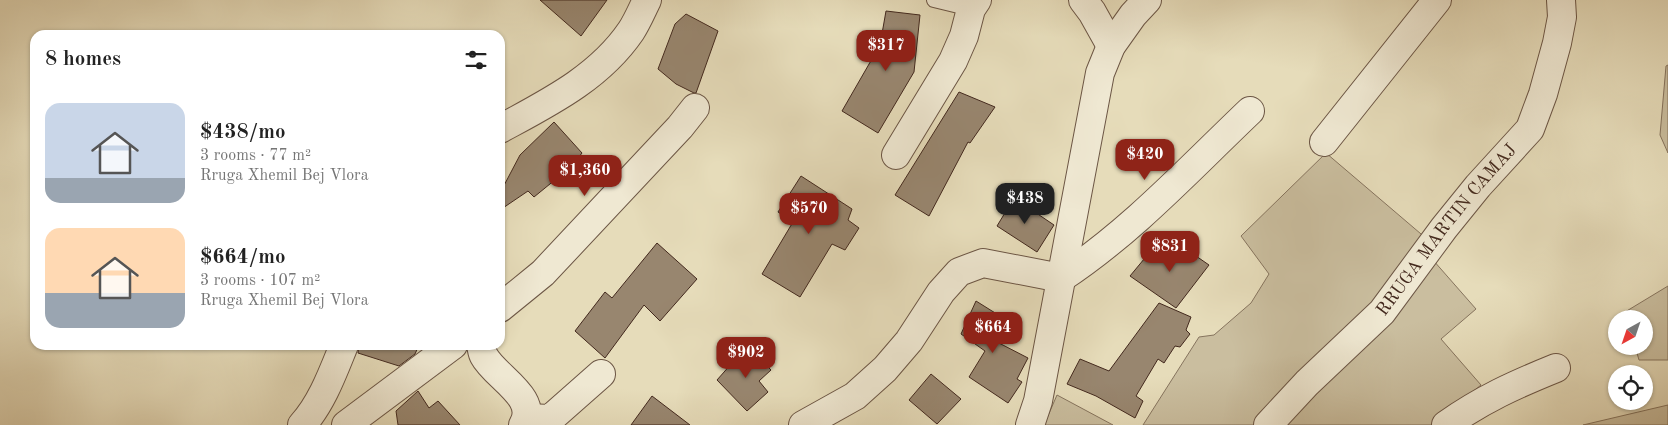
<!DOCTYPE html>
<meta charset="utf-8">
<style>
body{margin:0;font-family:"Old Standard TT",serif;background:#f6f6f6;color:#222;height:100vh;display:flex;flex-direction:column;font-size:19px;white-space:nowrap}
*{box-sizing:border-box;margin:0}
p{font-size:16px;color:#767676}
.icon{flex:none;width:28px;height:28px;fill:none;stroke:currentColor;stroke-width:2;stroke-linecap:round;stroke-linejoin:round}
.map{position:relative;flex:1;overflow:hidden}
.sheet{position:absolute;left:30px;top:30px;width:475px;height:320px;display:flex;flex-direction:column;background:#fff;border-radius:15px;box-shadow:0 1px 4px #0004}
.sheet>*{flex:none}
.needle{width:32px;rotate:220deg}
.controls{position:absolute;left:1608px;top:310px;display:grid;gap:10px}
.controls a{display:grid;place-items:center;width:45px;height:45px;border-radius:50%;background:#fff;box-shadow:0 1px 4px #0004;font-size:25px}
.price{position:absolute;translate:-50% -42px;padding:0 11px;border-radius:10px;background:#8f2418;color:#fff;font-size:16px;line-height:32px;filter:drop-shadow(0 1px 2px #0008)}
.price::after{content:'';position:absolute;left:50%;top:30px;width:15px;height:11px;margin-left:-8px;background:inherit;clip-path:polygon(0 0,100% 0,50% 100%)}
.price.current{background:#222;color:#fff}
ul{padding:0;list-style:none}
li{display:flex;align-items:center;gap:15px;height:125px;padding:0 15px}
li span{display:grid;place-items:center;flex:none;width:140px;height:100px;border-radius:15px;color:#555}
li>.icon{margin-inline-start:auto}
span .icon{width:60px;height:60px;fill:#fffc;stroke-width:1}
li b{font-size:21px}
h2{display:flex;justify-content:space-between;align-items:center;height:60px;padding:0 15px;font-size:21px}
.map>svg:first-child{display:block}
.green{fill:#cabe9f;stroke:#86745e}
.building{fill:#98866f;stroke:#43291e}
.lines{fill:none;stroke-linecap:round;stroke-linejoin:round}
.service-casing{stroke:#6c5645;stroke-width:16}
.minor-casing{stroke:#6c5645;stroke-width:30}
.service{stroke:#efe8d2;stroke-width:14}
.minor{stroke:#efe8d2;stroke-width:28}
.labels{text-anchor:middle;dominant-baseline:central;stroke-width:4;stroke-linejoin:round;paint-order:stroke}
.street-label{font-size:18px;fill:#43291e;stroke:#efe8d2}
</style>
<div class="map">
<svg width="1668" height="425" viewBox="0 0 1668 425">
<rect width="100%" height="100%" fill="#e6dcba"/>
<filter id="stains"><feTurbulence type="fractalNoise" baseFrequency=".004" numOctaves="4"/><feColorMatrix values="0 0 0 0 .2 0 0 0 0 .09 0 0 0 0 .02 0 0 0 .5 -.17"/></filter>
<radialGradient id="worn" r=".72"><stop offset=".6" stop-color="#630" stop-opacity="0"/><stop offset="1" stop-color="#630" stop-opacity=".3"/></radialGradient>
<path class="green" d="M 1668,65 L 1668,153 L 1660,135 L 1666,66 Z
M 1326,153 L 1441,251 L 1433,260 L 1476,309 L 1441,339 L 1481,385 L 1431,425 L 1143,425 L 1199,337 L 1214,335 L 1251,303 L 1269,274 L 1241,236 Z
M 1668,286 L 1668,360 L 1639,360 L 1635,346 L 1644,346 L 1644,319 L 1627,319 L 1625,312 Z
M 1057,395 L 1113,425 L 1044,425 Z
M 1668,405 L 1668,425 L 1583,425 Z"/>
<path class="building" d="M 540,0 L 607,0 L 581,36 Z
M 886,11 L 920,15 L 914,72 L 878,133 L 842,111 L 880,45 Z
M 686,14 L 718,31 L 696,93 L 694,93 L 676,84 L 658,69 L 675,24 Z
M 959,92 L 995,107 L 970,143 L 968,142 L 929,216 L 895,195 Z
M 554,122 L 582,153 L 572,166 L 534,197 L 528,191 L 500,210 L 500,193 L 520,155 Z
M 801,176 L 852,209 L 848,220 L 859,228 L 845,250 L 832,244 L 800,297 L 762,274 L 793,222 L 778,212 Z
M 1014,198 L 1054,225 L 1037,252 L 997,226 Z
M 1159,241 L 1177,254 L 1183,247 L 1209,265 L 1176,308 L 1130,276 Z
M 657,243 L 697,279 L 660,321 L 644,305 L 605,358 L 575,331 L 605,292 L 612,298 Z
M 976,301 L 1008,321 L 997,342 L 1028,358 L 1017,379 L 1022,382 L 1008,403 L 969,377 L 985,351 L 961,334 Z
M 1159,303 L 1191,317 L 1186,330 L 1190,334 L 1180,347 L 1175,346 L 1164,363 L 1158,359 L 1136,396 L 1143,401 L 1135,418 L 1096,396 L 1067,384 L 1080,359 L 1109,371 Z
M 359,345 L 419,345 L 415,354 L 399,366 L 358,353 Z
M 747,346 L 771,370 L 759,381 L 768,392 L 747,411 L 717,380 Z
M 931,374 L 961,399 L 937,424 L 909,400 Z
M 418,391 L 429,408 L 438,401 L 460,425 L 398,425 L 396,411 Z
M 652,396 L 690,425 L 631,425 Z"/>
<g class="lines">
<defs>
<path id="service" d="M 934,0 L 971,9"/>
<g id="minor">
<path d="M 1083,0 L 1092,12 L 1111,46"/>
<path d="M 500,129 C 548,103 599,78 631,31 C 637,22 642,10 647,0"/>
<path d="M 1324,142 L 1437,0"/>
<path d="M 896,155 L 953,61 L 964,36 L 971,9 L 977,0"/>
<path d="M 500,308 L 543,273 L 680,127 L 695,108"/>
<path d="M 481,345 C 482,349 482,353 484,356 C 495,377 540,398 523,425"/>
<path d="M 527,418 L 550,419 L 601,374"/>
<path d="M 302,425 C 322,403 333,372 344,345"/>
<path d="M 346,425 L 453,345"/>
<path d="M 803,425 L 855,396 L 885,369 L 909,341 L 941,292 L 959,272 L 983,263 L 1061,278 C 1131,232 1189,169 1250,111"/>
<path d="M 1030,425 L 1038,401 L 1100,73 L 1111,46 L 1133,15 L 1147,0"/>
<path id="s1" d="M 1268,425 L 1307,383 L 1382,312 L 1444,228 L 1478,186 L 1530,129 L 1543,94 L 1557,43 L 1562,17 L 1561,0"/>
<path d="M 1446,425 C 1483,399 1514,385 1556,368"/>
</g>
</defs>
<use href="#service" class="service-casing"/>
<use href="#minor" class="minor-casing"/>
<use href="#service" class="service"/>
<use href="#minor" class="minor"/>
</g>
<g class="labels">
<g class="street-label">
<text stroke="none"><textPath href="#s1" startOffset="265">RRUGA MARTIN CAMAJ</textPath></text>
</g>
</g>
<rect width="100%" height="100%" filter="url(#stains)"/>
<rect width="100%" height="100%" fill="url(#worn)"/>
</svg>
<div class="controls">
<a><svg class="needle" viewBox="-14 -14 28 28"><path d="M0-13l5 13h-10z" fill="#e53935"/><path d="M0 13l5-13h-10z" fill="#767676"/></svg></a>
<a><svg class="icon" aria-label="locate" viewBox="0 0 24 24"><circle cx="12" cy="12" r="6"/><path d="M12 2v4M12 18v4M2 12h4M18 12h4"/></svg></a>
</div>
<b class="price" style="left:886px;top:72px">$317</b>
<b class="price" style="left:1145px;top:181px">$420</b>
<b class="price" style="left:585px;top:197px">$1,360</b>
<b class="price current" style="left:1025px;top:225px">$438</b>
<b class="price" style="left:809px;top:235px">$570</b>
<b class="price" style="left:1170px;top:273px">$831</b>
<b class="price" style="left:993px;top:354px">$664</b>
<b class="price" style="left:746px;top:379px">$902</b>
<section class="sheet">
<h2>8 homes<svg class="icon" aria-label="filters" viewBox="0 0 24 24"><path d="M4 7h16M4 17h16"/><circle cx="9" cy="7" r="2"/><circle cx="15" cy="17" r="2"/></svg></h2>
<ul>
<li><span style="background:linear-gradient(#c9d6e8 75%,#9aa5b1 0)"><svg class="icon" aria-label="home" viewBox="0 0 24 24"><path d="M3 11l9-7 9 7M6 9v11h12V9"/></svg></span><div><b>$438/mo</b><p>3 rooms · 77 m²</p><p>Rruga Xhemil Bej Vlora</p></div></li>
<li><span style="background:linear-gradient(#ffd9b3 65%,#9aa5b1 0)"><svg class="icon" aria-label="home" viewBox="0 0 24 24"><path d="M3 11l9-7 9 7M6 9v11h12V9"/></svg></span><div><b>$664/mo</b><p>3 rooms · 107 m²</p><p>Rruga Xhemil Bej Vlora</p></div></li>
</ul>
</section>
</div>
